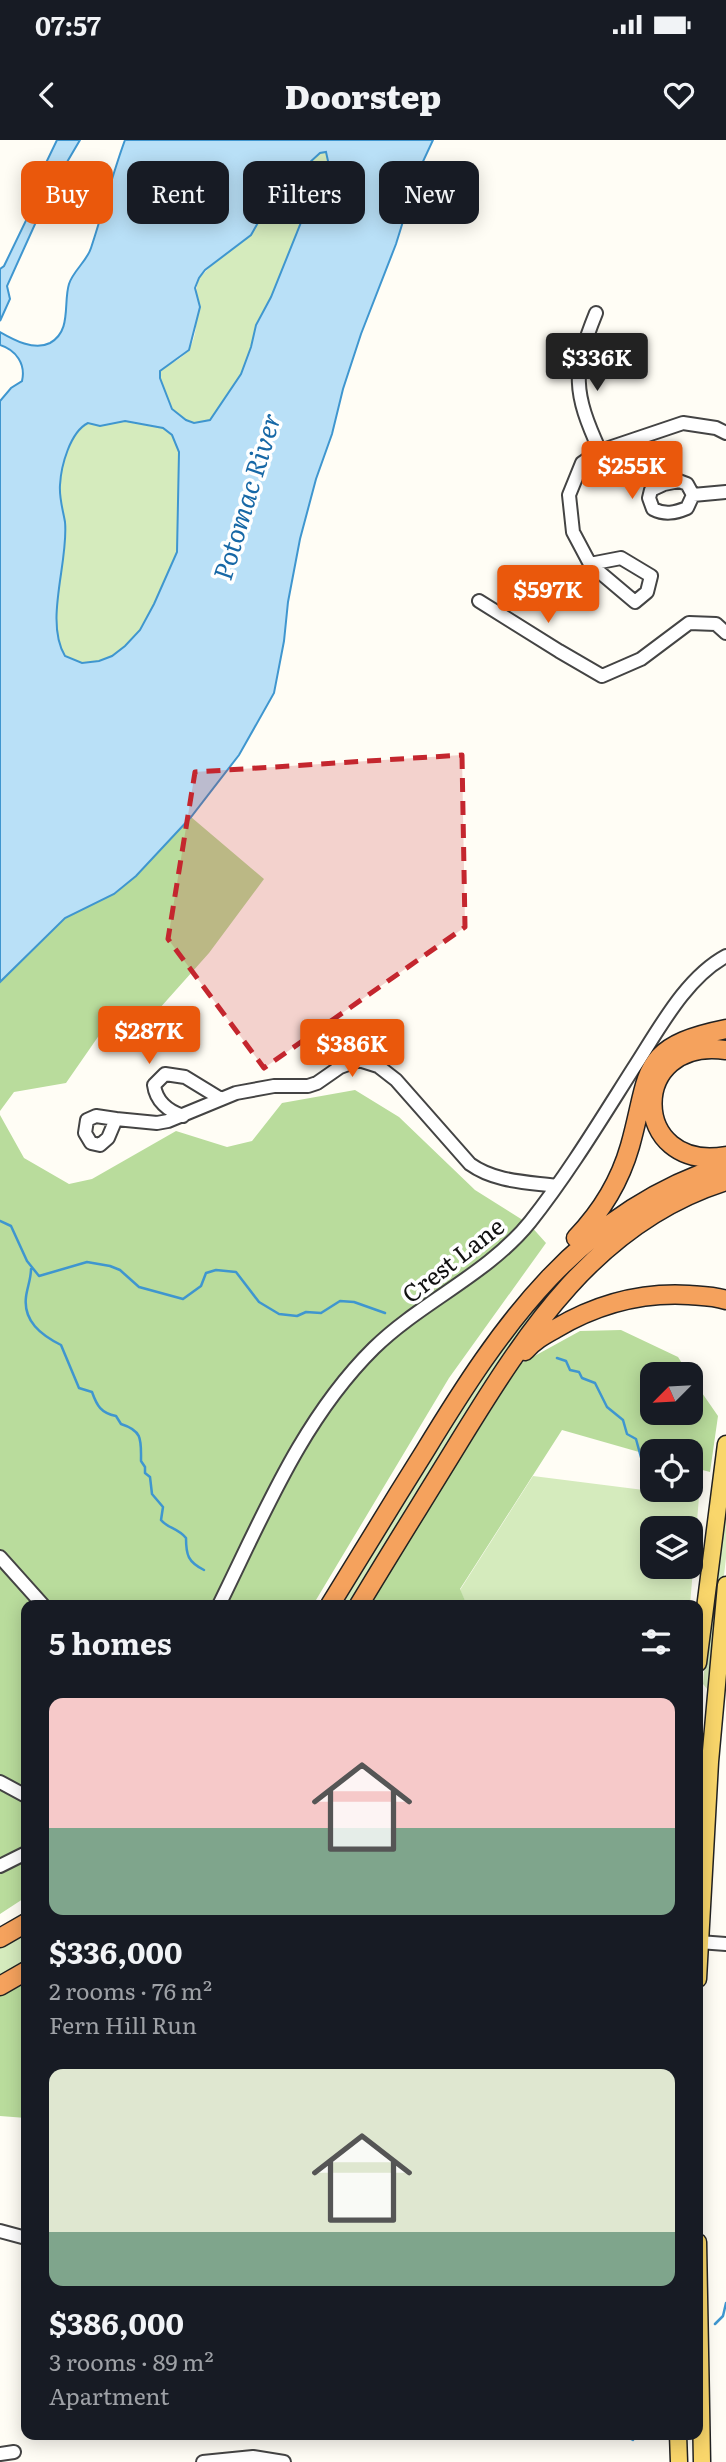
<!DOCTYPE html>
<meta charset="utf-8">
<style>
body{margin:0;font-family:Literata,serif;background:#20242c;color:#f1f3f6;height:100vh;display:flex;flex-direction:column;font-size:26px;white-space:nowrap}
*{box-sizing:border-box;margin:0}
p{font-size:23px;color:#9ea1a6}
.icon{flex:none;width:38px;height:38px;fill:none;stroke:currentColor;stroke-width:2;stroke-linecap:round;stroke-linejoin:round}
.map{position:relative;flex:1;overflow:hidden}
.drawer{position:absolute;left:21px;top:1460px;width:682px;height:840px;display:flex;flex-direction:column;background:#171b24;border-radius:14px;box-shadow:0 4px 18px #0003}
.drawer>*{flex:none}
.banner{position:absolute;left:21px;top:21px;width:684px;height:63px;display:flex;gap:14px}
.needle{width:46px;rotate:246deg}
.buttons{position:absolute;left:640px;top:1222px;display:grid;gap:14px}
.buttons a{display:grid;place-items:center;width:63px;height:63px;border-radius:14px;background:#171b24;box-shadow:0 4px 18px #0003;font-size:35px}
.price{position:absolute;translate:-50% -60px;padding:0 16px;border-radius:7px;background:#ea580c;color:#fff;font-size:23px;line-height:46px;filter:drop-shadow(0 2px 4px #0008)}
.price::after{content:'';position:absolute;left:50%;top:42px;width:21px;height:16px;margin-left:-10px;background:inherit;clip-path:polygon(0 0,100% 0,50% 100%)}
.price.active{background:#222;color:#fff}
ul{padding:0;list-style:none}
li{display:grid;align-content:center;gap:14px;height:371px;padding:0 28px}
li span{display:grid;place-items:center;height:217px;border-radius:14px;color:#555}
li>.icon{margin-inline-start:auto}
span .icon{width:126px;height:126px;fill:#fffc;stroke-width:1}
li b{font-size:30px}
h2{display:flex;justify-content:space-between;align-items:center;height:84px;padding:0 28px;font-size:30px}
.chip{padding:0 24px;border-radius:14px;background:#171b24;box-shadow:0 4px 18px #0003;font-size:24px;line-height:63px}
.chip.active{background:#ea580c;color:#fff}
.status{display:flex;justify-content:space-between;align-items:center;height:49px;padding:0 35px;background:#171b24;direction:ltr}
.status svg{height:19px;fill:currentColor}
header{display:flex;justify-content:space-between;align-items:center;height:91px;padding:0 28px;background:#171b24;font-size:32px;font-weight:800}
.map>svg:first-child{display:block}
.green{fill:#d5ebbd;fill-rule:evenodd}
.forest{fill:#b9dc9c}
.water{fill:#b9e0f7;stroke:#3f96cf;stroke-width:2;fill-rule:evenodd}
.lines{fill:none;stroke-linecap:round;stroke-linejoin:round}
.stream{stroke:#3f96cf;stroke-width:2.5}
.minor-casing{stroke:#444;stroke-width:16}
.major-casing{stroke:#222;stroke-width:19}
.highway-casing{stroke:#222;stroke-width:21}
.minor{stroke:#fff;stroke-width:12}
.major{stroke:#f9d66b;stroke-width:16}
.highway{stroke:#f5a25d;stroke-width:18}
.marked{fill:#c4262e;fill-opacity:0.2;stroke:#c4262e;stroke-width:5;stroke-dasharray:14 9;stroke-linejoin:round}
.labels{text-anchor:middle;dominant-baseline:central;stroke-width:7;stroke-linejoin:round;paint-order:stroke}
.street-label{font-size:24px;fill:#111;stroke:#fff}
.water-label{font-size:26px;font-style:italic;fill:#1768a6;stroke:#fff}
</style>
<div class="status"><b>07:57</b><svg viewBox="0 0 49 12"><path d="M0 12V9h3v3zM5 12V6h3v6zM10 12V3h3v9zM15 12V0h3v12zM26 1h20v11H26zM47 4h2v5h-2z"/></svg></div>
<header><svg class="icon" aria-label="back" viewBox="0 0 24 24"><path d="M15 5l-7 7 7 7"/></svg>Doorstep<svg class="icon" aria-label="heart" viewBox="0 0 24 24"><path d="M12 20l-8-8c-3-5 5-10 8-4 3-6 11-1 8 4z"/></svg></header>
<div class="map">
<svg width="726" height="2322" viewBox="0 0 726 2322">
<rect width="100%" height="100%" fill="#fffdf5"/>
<path class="green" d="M 326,12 L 328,21 L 326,33 L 302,80 L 271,157 L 256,185 L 251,207 L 241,234 L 210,280 L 194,283 L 186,280 L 172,269 L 160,238 L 160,230 C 169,223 182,220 188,210 C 203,189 191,160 199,138 L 263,74 C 271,34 295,37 320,13 Z
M 125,281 L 163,288 L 172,295 L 179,312 L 177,412 L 154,464 L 140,490 L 125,506 L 112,516 L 99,521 L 82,523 L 65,516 C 44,481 69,421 65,382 C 63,370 59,358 60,345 C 61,326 70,292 88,283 L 100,285 Z
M 635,1072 L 578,1128 L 355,1465 L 337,1465 L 486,1224 L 590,1103 Z
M 533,1336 L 699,1357 L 690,1465 L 467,1465 L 460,1450 ZM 653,1388 L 691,1388 L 691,1426 L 653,1426 Z
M 726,1347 L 726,1418 L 712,1540 L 708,1550 L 703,1544 L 708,1488 Z
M 26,1789 L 26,1825 L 0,1839 L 0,1804 Z"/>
<path class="forest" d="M 191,677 L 264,739 L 209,813 L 159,869 L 109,881 L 66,943 L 14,952 L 0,971 L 0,842 L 65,778 L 114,754 L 136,736 Z
M 355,950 L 399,977 L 475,1050 L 529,1084 L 546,1103 L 449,1238 L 313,1465 L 26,1465 L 26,1757 L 0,1774 L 0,975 L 24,1018 L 69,1044 L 92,1039 L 176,991 L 227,1007 L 252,1001 L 282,963 Z
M 621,1190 L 678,1217 L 689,1234 L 653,1234 L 653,1272 L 691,1272 L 691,1237 L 718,1276 L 710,1332 L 691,1327 L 691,1311 L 653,1311 L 653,1316 L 562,1290 L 460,1449 L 467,1465 L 368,1465 L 520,1224 L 580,1191 Z
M 26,1837 L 26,1978 L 0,1976 L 0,1853 Z"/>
<path class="water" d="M 57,0 L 80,0 L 50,51 L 7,146 L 10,159 L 0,181 L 0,129 L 4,126 L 34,64 L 43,29 Z
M 125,0 L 433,0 L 419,30 L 396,104 L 361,194 L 343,249 L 332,294 L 316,339 L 300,399 L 288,462 L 284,501 L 274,553 L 239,615 L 191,677 L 136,736 L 114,754 L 65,778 L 0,842 L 0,261 L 11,248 L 22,241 C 26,224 16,210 0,205 L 0,192 C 14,200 34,211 50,203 C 72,191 63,163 69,144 C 73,131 87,121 91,108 C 103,72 112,35 125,0 ZM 326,12 L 328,21 L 326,33 L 302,80 L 271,157 L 256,185 L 251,207 L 241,234 L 210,280 L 194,283 L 186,280 L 172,269 L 160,238 L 160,231 L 189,210 L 200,167 L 195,148 L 199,138 L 205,130 L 251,95 L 263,74 L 266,60 L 272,47 L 289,34 L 308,24 L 320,13 ZM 125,281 L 163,288 L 172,295 L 179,312 L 177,412 L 154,464 L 140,490 L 125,506 L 112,516 L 99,521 L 82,523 L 65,516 C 44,481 69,421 65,382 C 63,370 59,358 60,345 C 61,326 70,292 88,283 L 100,286 Z"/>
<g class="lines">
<path class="stream" d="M 0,1081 L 11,1086 L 27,1121 L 39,1136 L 87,1122 L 110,1126 L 120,1130 L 139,1147 L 183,1159 L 201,1146 L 206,1133 L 216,1130 L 236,1132 L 259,1162 L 279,1174 L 297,1176 L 306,1172 L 321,1173 L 340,1161 L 354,1162 L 385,1173
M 31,1129 C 31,1139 27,1148 26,1157 C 23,1181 41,1195 61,1205 L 79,1248 L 92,1252 C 97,1266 101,1273 116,1276 L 121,1284 C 143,1291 141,1300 141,1321 L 145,1327 L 145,1333 L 150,1337 L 152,1354 L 163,1367 L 161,1380 C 167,1388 178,1388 186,1398 C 186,1415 188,1422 204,1430
M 557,1218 L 566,1221 L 570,1230 L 579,1232 L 582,1238 L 595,1243 L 607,1267 L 623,1280 L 627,1294 L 636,1299 L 642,1321
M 715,2184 L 723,2176 L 726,2163
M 621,2294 L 633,2300"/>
<defs>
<path id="minor" d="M 596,173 C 572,232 573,252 600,311
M 679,341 L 687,344 L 693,355 L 687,368 C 675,373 665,375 653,369 L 649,358 L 651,350 L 664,344 Z
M 693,355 L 726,352
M 621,418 L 651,436 L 647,452 L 635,462 L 590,424 Z
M 590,424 L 573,392 L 569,355 L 582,323 L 600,311 L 683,283 L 716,288 L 726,293
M 479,461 L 559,511 L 602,536 L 641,519 L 689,483 L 716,484 L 726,493
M 96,976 L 116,979 L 108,998 L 100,1005 L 91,1003 L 85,993 L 87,980 Z
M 183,976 C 168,971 156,961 154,945 L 165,934 L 185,937 L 221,959
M 116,979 L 157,983 L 168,981 L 236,953 L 274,946 L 308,946 L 317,943 L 340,927 L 359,920 L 378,926 L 396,940 L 470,1024 C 495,1042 527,1042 556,1046
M 0,1417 L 43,1465
M 219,1465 C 263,1376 302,1279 374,1208 C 421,1162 488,1134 530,1082 C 568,1034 600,981 633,929 C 658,891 685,838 726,816
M 0,1642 L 26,1656
M 0,1726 L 26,1713
M 699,1802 L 726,1804
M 0,2091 L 26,2098
M 0,2314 L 14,2312
M 203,2322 L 253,2317 L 284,2322"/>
<path id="major" d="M 698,1523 L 726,1304
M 698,1839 L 710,1622 L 726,1445
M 698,2102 L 702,2322
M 678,2294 L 679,2322"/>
<path id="highway" d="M 726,910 C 627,896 629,1033 726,1016
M 576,1098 C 601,1072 620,1041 630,1006 C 651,932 637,907 726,889
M 525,1211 C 533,1201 544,1195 555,1189 C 597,1164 640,1152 689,1155 C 702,1156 714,1156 726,1160
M 330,1465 C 362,1413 393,1362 425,1311 C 501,1186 579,1071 726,1025
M 359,1465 C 392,1410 426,1356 459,1302 C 526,1193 597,1081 726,1041
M 0,1798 L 26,1783
M 0,1846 L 26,1831"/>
</defs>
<use href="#minor" class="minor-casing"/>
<use href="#major" class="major-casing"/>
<use href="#highway" class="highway-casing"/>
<use href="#minor" class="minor"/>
<use href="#major" class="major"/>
<use href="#highway" class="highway"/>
</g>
<path class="marked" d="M 462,615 L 465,787 L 264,928 L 168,799 L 195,632 Z"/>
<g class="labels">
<g class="street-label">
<text transform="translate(452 1119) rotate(-38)">Crest Lane</text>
</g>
<g class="water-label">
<text transform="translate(245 356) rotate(-73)">Potomac River</text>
</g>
</g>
</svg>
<div class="buttons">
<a><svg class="needle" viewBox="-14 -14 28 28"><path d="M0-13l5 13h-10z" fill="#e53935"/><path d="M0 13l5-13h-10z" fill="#9ea1a6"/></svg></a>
<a><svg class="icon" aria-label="locate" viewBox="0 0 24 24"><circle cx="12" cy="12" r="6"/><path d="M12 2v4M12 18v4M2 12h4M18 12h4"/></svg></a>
<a><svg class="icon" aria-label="layers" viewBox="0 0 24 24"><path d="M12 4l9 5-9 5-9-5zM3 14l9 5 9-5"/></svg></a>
</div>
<b class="price active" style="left:597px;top:253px">$336K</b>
<b class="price" style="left:632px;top:361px">$255K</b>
<b class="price" style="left:548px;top:485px">$597K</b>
<b class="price" style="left:149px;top:926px">$287K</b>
<b class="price" style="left:352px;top:939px">$386K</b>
<div class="banner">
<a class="chip active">Buy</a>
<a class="chip">Rent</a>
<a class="chip">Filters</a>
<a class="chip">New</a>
</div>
<section class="drawer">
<h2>5 homes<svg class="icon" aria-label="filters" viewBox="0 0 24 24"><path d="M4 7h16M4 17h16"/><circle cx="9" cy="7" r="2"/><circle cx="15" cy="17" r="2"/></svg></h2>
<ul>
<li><span style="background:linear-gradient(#f6c9c9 60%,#7fa58c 0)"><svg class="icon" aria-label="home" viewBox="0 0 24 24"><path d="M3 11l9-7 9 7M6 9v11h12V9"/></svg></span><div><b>$336,000</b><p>2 rooms · 76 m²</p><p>Fern Hill Run</p></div></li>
<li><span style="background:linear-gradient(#dfe7d0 75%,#7fa58c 0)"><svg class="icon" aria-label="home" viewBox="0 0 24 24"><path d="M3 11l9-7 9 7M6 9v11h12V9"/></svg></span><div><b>$386,000</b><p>3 rooms · 89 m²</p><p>Apartment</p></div></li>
</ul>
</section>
</div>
